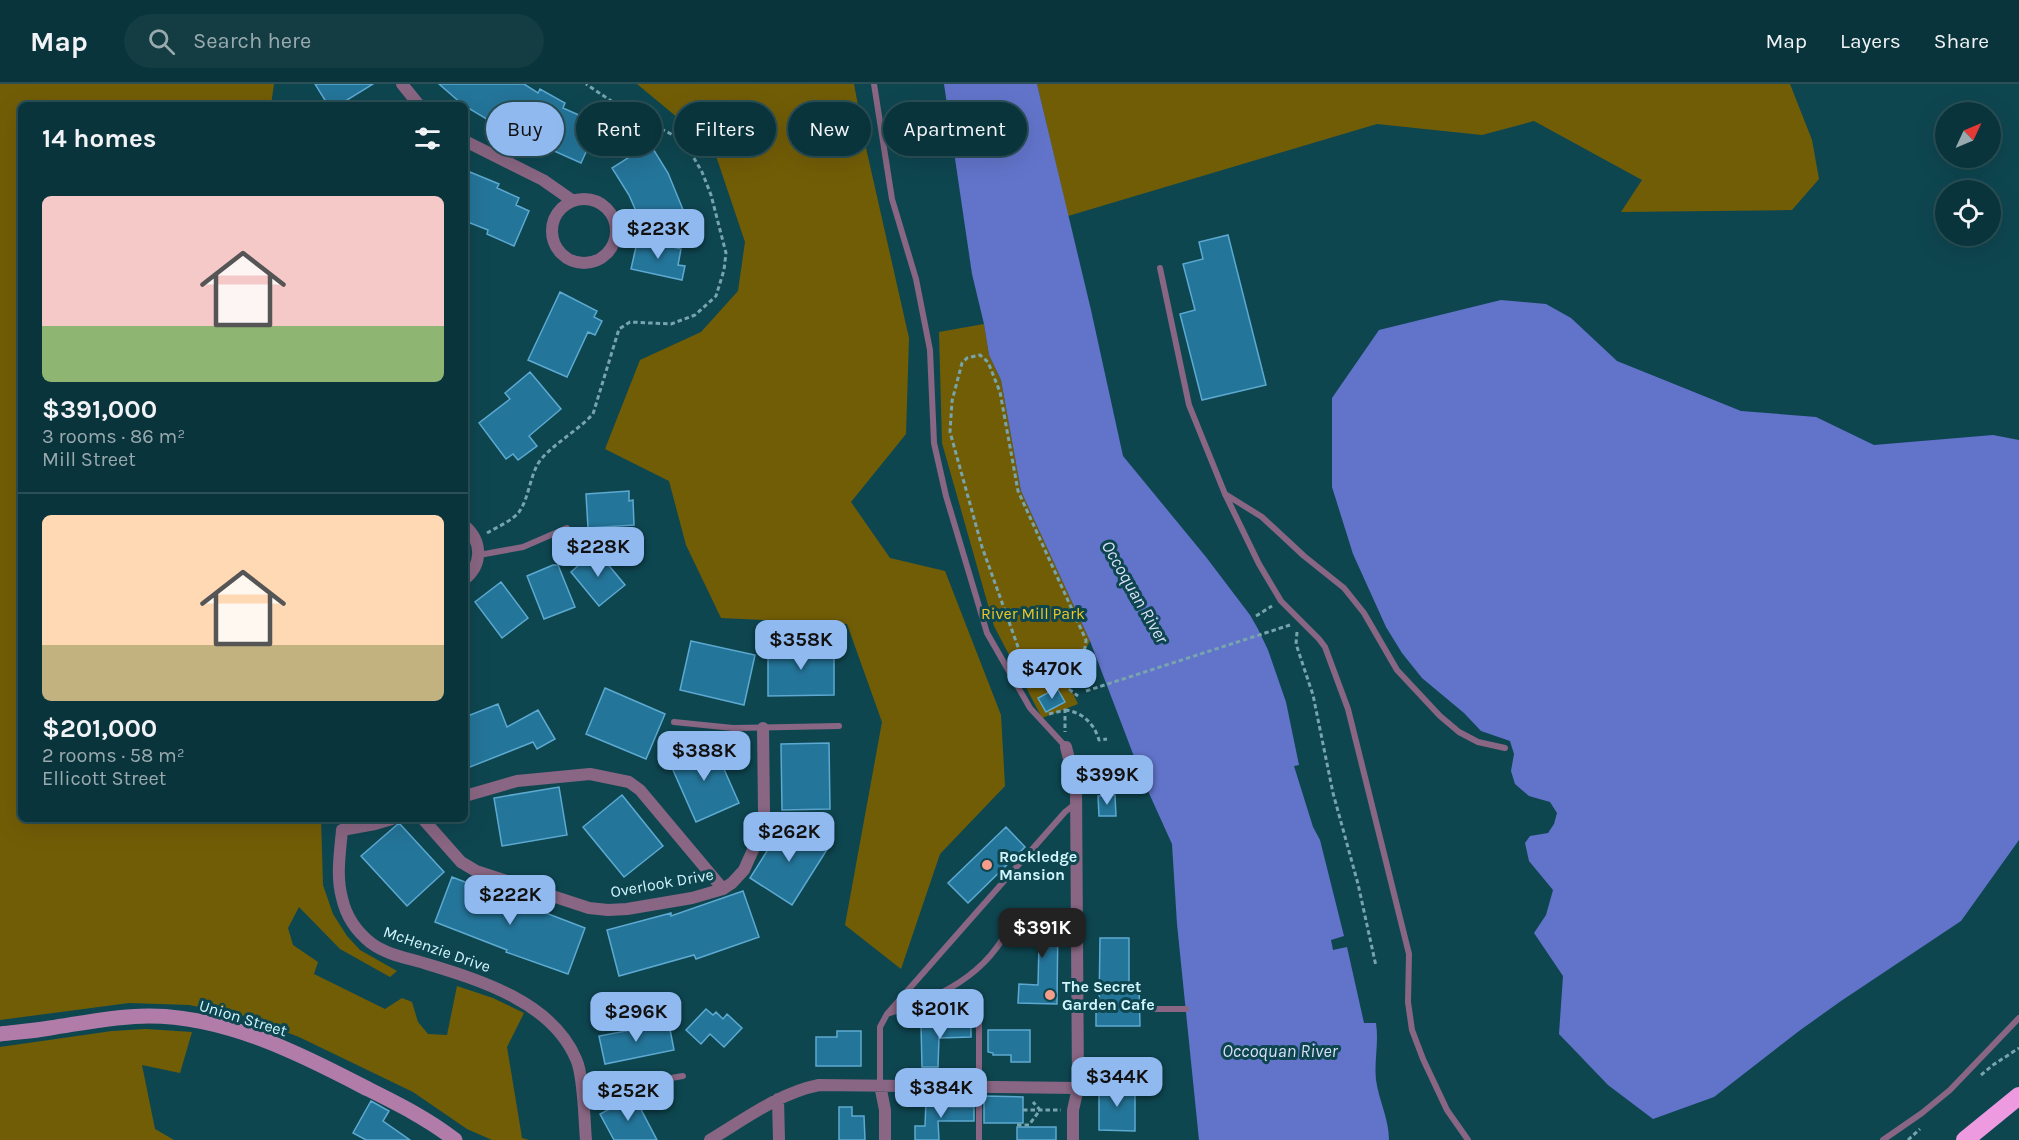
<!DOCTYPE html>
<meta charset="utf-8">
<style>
body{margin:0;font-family:Karla,sans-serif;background:#133c43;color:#f1f3f6;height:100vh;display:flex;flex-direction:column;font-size:22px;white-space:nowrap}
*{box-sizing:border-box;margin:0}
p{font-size:20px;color:#99aaaf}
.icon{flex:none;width:33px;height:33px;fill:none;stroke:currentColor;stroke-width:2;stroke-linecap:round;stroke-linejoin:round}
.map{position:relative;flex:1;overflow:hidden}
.panel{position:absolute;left:18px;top:18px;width:450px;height:720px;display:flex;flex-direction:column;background:#0a343c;border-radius:9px;box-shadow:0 6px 24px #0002,0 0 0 2px #2a4f56}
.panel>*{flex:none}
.top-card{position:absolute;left:486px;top:18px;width:570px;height:54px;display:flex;gap:12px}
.needle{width:39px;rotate:46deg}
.fabs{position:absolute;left:1935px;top:18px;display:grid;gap:12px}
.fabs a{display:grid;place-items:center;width:66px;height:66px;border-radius:50%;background:#0a343c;box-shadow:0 6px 24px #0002,0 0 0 2px #2a4f56;font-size:30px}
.price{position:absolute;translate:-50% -51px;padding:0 14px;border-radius:12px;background:#90b9f0;color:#111;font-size:20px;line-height:39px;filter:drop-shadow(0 2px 3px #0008)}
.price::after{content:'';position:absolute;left:50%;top:36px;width:18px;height:14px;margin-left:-9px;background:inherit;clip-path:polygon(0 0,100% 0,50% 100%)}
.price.on{background:#222;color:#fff}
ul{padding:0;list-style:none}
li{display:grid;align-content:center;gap:12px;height:318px;padding:0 24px}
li+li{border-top:2px solid #2a4f56}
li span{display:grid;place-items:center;height:186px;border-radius:9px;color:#555}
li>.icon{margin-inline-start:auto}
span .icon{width:108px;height:108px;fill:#fffc;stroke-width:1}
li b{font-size:26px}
h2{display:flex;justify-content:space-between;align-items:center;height:72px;padding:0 24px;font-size:26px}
.chip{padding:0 21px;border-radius:27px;background:#0a343c;box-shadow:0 6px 24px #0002,0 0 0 2px #2a4f56;font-size:21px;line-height:54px}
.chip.on{background:#90b9f0;color:#111}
header{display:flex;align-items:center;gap:36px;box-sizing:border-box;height:84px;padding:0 30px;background:#0a343c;border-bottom:2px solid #2a4f56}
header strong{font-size:28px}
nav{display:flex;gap:33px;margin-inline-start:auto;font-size:21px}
.search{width:420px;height:54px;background:#133c43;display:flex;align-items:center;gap:15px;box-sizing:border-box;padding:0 21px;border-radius:33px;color:#99aaaf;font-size:22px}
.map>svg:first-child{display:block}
.green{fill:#725d07}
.water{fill:#6274ca}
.building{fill:#24759a;stroke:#5da9d1;stroke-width:1.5}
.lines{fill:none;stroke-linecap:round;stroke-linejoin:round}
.path{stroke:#77a4ad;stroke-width:3;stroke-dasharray:4.5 3;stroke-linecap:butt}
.lane{stroke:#896683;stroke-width:6}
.street{stroke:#896683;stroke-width:12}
.secondary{stroke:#b27ca9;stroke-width:15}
.highway{stroke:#ee9ae0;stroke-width:18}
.poi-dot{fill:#f49d8a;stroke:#0e4650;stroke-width:2}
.labels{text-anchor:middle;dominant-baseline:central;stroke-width:6;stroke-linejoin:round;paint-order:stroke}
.park-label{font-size:16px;fill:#efc727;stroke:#0e4650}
.poi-label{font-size:16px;font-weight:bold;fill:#d1f5fd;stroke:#0e4650;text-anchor:start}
.street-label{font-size:16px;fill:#d1f5fd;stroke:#0e4650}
.water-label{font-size:18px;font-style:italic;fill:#d8dff7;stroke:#0e4650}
</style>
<header>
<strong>Map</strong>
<div class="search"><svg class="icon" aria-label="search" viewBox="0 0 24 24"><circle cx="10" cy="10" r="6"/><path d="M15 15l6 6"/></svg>Search here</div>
<nav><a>Map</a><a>Layers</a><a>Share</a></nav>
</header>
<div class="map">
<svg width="2019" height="1056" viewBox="0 0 2019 1056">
<rect width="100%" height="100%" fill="#0e4650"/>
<path class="green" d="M 0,0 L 274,0 L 271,21 L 21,21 L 21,735 L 321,735 L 323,801 L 333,830 L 347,852 L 360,866 L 397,887 L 390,893 L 340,865 L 299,823 L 288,844 L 293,861 L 318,878 L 314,890 L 385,925 L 402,914 L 412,918 L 418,938 L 428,950 L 447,951 L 457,902 L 493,914 L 524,929 L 507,963 L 522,1054 L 529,1056 L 492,1056 L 467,1045 L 413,1008 L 299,953 L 244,932 L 189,921 L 129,919 L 0,936 Z
M 637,0 L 854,0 L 866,64 L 909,254 L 906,350 L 851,418 L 890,474 L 945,487 L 1001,631 L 1005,702 L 940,770 L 901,885 L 845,841 L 882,638 L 847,540 L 721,534 L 686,461 L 669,397 L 605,365 L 640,276 L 701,248 L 738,207 L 745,158 L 713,63 Z
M 1037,0 L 1790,0 L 1812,56 L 1819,95 L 1792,126 L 1621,128 L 1642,96 L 1534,37 L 1482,51 L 1377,40 L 1068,132 Z
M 984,240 L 989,271 L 1001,296 L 1021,407 L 1090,557 L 1068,599 L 1078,620 L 1042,634 L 994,542 L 942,359 L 939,248 Z
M 146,945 L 192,948 L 180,989 L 142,981 L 155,1045 L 174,1056 L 0,1056 L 0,963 L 112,947 Z"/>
<path class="water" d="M 944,0 L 1037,0 L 1091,226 L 1123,372 L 1206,473 L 1250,531 L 1258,545 L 1268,566 L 1286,618 L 1299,681 L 1294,682 L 1313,743 L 1320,756 L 1344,852 L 1331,856 L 1333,866 L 1347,863 L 1364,939 L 1376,939 C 1379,959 1374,976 1376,996 C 1379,1017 1389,1035 1389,1056 L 1199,1056 L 1177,840 L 1172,760 L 1143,696 L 1090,557 L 1021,407 L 1001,296 L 989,271 L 984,240 L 972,190 Z
M 1501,216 L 1546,220 L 1571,234 L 1617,277 L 1741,327 L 1816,333 L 1874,361 L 1993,351 L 2019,356 L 2019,756 L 1961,837 L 1841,917 L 1799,947 L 1714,1013 L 1653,1035 L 1608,1001 L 1559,950 L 1563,892 L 1534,849 L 1546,831 L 1553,806 L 1529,777 L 1525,759 L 1530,752 L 1548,749 L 1554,740 L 1557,729 L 1550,718 L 1529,712 L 1515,700 L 1511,687 L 1514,670 L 1510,657 L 1481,647 L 1464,629 L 1422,594 L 1402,569 L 1386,543 L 1353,470 L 1332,403 L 1332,314 L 1379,246 Z"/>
<path class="building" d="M 315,0 L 373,0 L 339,21 L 328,21 Z
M 439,0 L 524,0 L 538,9 L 540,5 L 565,19 L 563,24 L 599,40 L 581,79 L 552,66 L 499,34 L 495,40 L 463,21 Z
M 650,60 L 668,89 L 686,133 L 639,152 L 642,141 L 629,111 L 612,84 Z
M 465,86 L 499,100 L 497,104 L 519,114 L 516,121 L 529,127 L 514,162 L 487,150 L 488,146 L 465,137 Z
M 1228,151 L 1266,301 L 1202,316 L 1180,230 L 1195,226 L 1183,180 L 1203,175 L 1199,158 Z
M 638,154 L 681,165 L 678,181 L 685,182 L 682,196 L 631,185 Z
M 560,208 L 597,227 L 594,233 L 602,237 L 595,251 L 588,248 L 567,293 L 528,276 Z
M 530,288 L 561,325 L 529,352 L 537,362 L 518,376 L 513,370 L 506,375 L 479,339 L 510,315 L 505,309 Z
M 629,407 L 629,417 L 633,416 L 634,441 L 588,444 L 586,410 Z
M 596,466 L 625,501 L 599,522 L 571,488 Z
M 553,481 L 558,481 L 575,523 L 544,535 L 527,492 Z
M 501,498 L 528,534 L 502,554 L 475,518 Z
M 691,557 L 755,571 L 744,621 L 680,606 Z
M 834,561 L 834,611 L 768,612 L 768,562 Z
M 605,604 L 665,630 L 646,675 L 586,650 Z
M 1057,604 L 1065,618 L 1046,628 L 1038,614 Z
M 498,620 L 507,643 L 538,626 L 555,655 L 537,665 L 533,658 L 465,685 L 465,633 Z
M 712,658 L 739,719 L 696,738 L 669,677 Z
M 829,659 L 830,725 L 782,726 L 781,660 Z
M 559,703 L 567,751 L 502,762 L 494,714 Z
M 622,711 L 663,762 L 624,793 L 583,743 Z
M 1115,711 L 1116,732 L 1099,732 L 1098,712 Z
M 786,737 L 828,764 L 792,821 L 750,794 Z
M 399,739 L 444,788 L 407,822 L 361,772 Z
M 1006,743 L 1025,763 L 968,819 L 948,799 Z
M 452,793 L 585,844 L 568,890 L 506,868 L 507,866 L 435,838 Z
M 743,807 L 759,853 L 696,875 L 694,871 L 619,892 L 607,846 L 671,829 L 671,832 Z
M 1023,831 L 1058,832 L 1057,920 L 1018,919 L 1019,900 L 1038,901 L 1039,860 L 1023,859 Z
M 1100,854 L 1129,854 L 1129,900 L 1139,900 L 1140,942 L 1096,942 L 1096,922 L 1099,922 Z
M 706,925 L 713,931 L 716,928 L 723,935 L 727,930 L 742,944 L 724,963 L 710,950 L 701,960 L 686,946 Z
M 971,938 L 971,953 L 939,954 L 938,983 L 922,983 L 921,941 L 956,941 L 956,939 Z
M 663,940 L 669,940 L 674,966 L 605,980 L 599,952 Z
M 988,946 L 1030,946 L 1030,978 L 1011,978 L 1011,971 L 993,971 L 993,969 L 988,968 Z
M 837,947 L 861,947 L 861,982 L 816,982 L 816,953 L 837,953 Z
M 1099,1002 L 1135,1002 L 1135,1047 L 1099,1046 Z
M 634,1012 L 657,1056 L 614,1056 L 600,1030 Z
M 984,1012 L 1023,1013 L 1023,1039 L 984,1039 Z
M 371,1017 L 389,1027 L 383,1037 L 410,1056 L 366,1056 L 353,1049 Z
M 926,1017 L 949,1017 L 949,1023 L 974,1023 L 974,1037 L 938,1037 L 939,1056 L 915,1056 L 915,1042 L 925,1042 Z
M 839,1023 L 852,1023 L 852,1032 L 864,1032 L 865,1056 L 839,1056 Z
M 1017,1043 L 1056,1043 L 1056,1056 L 1017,1056 Z"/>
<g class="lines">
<path class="path" d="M 487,449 C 497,443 512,437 519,428 C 530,413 530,386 543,373 C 558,357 578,346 593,330 L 619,245 L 630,238 L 671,240 L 695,231 L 716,212 L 724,186 L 726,169 L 711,111 L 702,88 L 691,69 L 675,52 L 626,27 L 586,0
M 1256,532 L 1272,522
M 1297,548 L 1296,560 L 1313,611 L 1333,709 L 1358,800 L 1376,882
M 1022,574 L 1034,578 L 1057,596 C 1071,583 1085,576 1086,556 L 1018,407 L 1000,308 L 988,278 L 980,271 L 967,274 L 962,279 L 952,317 L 950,348 L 982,463 L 1022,574 L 1031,604
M 1057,596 L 1078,612
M 1086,607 L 1290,541
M 1065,626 C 1082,628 1094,639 1099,656 L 1107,655
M 1049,630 L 1065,626 L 1065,648
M 1088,707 L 1110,704
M 1981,991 L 1993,981 L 2019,964
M 1023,1026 L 1061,1026
M 1017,1041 L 1029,1041 L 1040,1026 L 1033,1018
M 1908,1056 L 1920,1045"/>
<path class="lane" d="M 874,0 L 892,115 L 916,195 L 930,266 L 934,359 L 946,412 L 987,549 L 1030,624 L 1066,663
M 1160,184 L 1189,321 L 1225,410 L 1259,480 L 1281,517 L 1319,555 L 1325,563 L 1348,625 L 1409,870 L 1408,918 L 1412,946 L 1423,975 L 1447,1026 L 1468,1056
M 1225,410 L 1262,433 L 1304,472 L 1344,504 L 1364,529 L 1397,586 L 1440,632 L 1459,648 L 1478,658 L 1505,664
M 479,471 L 523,463 L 567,444
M 674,638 L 733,644 L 839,642
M 1152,925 L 1186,925
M 887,930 C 939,914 988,891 1011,839
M 979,936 L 979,1056
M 880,1001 L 880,943 L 887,930 L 1065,728 L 1075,720
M 582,1009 L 683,992
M 1883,1056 L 1922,1029 L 1950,1006 L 2019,934"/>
<path class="street" d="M 402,0 L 419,21
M 465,57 L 543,96 L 573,117
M552 147a32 32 0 1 1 64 0a32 32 0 1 1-64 0Z
M 465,442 C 482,457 483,480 465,495
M 1066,663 L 1076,702 L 1078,1004 L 1073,1026 L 1073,1056
M 465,712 L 517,697 L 590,690 L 629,698 L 640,706 L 723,805
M 392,735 L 375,740 L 342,746 C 340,769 336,792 342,814 C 346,832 357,848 371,859 C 387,871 408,874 427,880 C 480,896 552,918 576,975 C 584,992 584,1035 586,1056
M 423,735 L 461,778 L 476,787 L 589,824 L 608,826 L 627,825 L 692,814 L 723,805 L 732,799 L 744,786 L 761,748 L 764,727 L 763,644
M 880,1001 L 885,1026 L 885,1056
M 778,1015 L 779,1056
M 710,1056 C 745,1035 779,1009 819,1001 L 1078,1004"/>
<path class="secondary" d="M 0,950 C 17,948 33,947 50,944 C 83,939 116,932 149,932 C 225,932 299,969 364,1003 C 396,1019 427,1034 455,1056"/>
<path class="highway" d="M 1965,1056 L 2019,1012"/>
</g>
<g class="poi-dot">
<circle cx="987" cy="781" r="6"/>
<circle cx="1050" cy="911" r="6"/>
</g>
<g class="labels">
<g class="park-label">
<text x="1033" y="529">River Mill Park</text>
</g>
<g class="poi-label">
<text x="999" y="772">Rockledge<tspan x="999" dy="18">Mansion</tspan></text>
<text x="1062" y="902">The Secret<tspan x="1062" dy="18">Garden Cafe</tspan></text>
</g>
<g class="street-label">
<text transform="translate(662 799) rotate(-10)">Overlook Drive</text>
<text transform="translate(437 865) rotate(19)">McHenzie Drive</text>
<text transform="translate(243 934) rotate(17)">Union Street</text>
</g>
<g class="water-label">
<text transform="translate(1135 508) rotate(60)">Occoquan River</text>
<text x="1280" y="967">Occoquan River</text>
</g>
</g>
</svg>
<div class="fabs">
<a><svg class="needle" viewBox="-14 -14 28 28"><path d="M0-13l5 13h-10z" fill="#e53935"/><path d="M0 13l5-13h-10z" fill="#99aaaf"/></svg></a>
<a><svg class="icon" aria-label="locate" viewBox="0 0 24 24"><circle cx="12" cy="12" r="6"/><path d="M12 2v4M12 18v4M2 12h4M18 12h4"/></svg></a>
</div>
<b class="price" style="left:658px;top:176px">$223K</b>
<b class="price" style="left:598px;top:494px">$228K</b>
<b class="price" style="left:801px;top:587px">$358K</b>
<b class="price" style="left:1052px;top:616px">$470K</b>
<b class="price" style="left:704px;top:698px">$388K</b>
<b class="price" style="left:1107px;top:722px">$399K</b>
<b class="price" style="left:789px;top:779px">$262K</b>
<b class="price" style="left:510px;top:842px">$222K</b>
<b class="price on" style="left:1042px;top:875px">$391K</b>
<b class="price" style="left:940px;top:956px">$201K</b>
<b class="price" style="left:636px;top:959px">$296K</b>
<b class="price" style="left:1117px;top:1024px">$344K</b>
<b class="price" style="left:941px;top:1035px">$384K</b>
<b class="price" style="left:628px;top:1038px">$252K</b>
<div class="top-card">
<a class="chip on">Buy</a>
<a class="chip">Rent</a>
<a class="chip">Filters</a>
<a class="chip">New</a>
<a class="chip">Apartment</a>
</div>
<section class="panel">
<h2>14 homes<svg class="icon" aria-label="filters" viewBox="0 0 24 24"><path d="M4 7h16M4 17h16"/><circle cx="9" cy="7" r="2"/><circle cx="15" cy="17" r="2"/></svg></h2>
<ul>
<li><span style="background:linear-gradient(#f6c9c9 70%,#8fb573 0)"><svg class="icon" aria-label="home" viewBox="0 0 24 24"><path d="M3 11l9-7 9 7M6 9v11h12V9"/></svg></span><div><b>$391,000</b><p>3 rooms · 86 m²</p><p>Mill Street</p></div></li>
<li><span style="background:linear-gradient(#ffd9b3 70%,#c2b280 0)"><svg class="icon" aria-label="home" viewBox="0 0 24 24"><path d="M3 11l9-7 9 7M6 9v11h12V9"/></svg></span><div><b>$201,000</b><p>2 rooms · 58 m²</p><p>Ellicott Street</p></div></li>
</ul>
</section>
</div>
